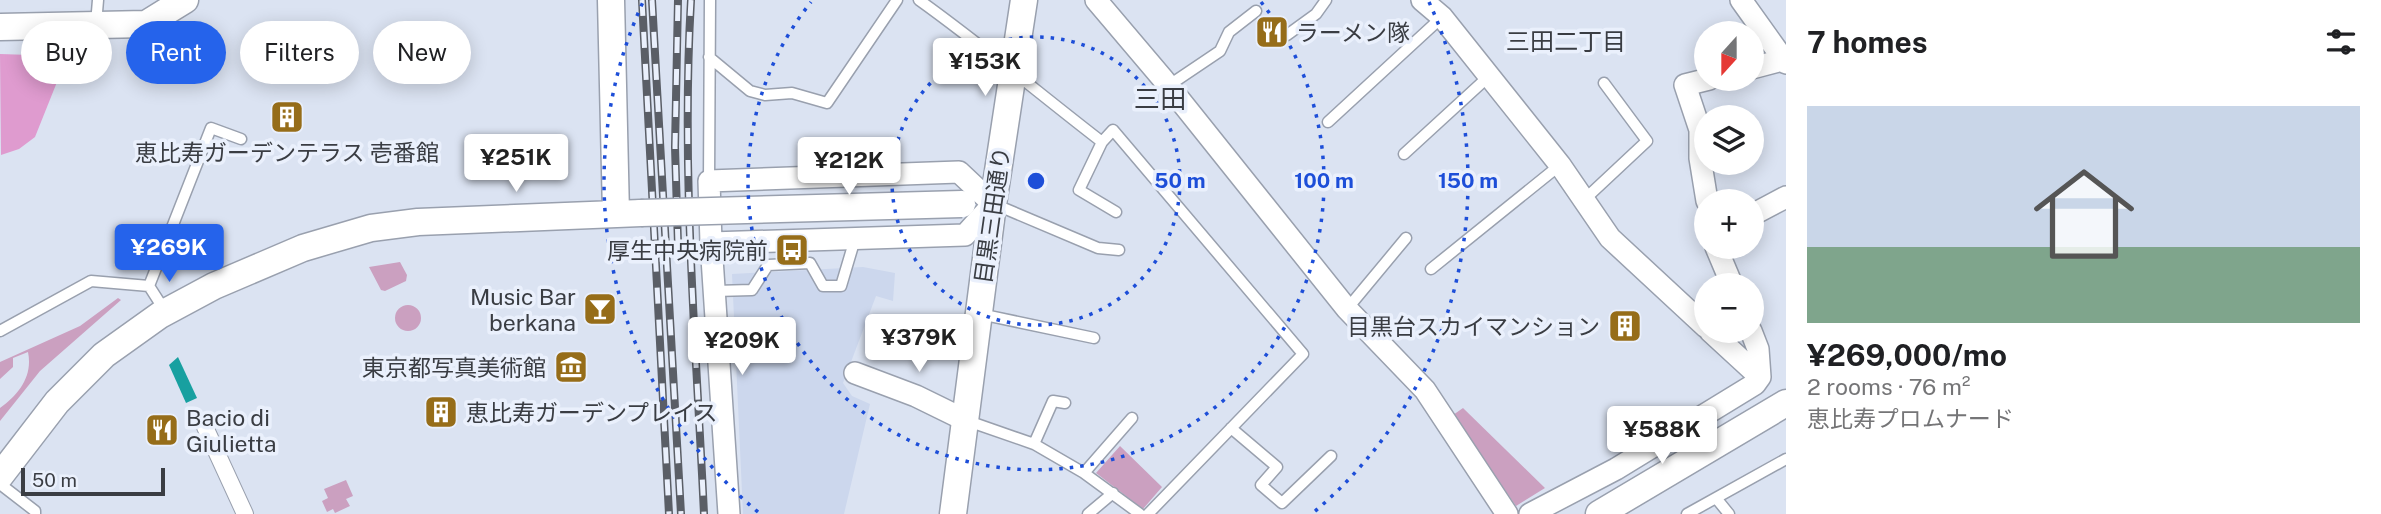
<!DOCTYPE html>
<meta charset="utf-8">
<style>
body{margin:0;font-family:"Public Sans","Noto Sans JP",sans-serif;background:#f6f6f6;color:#202124;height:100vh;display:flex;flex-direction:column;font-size:26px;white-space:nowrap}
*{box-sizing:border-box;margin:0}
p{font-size:23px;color:#757577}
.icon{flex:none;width:38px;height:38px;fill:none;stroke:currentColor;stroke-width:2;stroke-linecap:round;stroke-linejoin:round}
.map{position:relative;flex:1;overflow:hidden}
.details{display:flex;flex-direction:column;background:#fff;width:595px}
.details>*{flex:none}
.guide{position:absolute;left:21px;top:21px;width:665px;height:63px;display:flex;gap:14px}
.needle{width:46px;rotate:201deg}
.buttons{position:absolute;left:1694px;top:21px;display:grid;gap:14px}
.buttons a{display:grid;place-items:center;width:70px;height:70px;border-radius:50%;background:#fff;box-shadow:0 4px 18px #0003;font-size:35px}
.scale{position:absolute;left:21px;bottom:18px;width:144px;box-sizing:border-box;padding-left:7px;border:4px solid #3a3d43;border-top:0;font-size:19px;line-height:24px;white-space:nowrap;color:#3a3d43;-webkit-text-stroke:5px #eaf0fc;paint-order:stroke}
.price{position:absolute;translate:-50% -60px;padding:0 16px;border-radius:7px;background:#fff;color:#222;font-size:23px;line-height:46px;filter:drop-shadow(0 2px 4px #0008)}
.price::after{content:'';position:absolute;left:50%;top:42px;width:21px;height:16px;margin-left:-10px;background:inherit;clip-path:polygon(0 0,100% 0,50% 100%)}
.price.on{background:#2563eb;color:#fff}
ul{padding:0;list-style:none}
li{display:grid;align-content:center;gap:14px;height:371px;padding:0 21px}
li span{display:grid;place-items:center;height:217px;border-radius:0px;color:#555}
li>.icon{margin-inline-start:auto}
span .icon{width:126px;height:126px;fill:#fffc;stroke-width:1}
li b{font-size:30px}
h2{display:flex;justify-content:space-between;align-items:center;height:84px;padding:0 21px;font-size:30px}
.pill{padding:0 24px;border-radius:32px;background:#fff;box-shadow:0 4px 18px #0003;font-size:24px;line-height:63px}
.pill.on{background:#2563eb;color:#fff}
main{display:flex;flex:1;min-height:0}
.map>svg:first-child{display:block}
.built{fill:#ccd7ed}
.green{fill:#cba0c0}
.forest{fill:#df9bcf}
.water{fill:#18a0a0}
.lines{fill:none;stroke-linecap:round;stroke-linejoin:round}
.service-casing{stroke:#99a0ae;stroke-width:13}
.pedestrian-casing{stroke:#99a0ae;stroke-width:18}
.minor-casing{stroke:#99a0ae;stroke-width:24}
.tertiary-casing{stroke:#99a0ae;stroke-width:29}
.service{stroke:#fff;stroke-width:10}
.pedestrian{stroke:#fff;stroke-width:16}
.minor{stroke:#fff;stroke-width:21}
.tertiary{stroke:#fff;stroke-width:26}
.rail-casing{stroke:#5a5e66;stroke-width:8}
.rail{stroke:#eaf0fc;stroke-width:5;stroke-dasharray:16;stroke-linecap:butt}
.tertiary-bridge-casing{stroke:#99a0ae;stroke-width:29;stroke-linecap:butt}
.tertiary-bridge{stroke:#fff;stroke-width:26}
.ring{fill:none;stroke:#1d4ed8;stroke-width:3.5;stroke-dasharray:3.5 7}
.labels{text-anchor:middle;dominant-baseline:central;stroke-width:7;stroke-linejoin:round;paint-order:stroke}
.poi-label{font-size:23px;fill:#3a3d43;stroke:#eaf0fc;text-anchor:end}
.street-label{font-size:23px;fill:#3a3d43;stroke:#eaf0fc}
.neighbourhood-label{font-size:24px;fill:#3a3d43;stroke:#eaf0fc}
.quarter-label{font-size:26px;fill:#3a3d43;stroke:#eaf0fc}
.centre{fill:#1d4ed8;stroke:#eaf0fc;stroke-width:3.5}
.ring-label{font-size:21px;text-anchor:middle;font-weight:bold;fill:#1d4ed8;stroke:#eaf0fc;stroke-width:7;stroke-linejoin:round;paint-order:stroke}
</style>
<main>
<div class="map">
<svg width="1786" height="514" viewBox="0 0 1786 514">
<rect width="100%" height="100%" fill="#dbe3f2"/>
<path class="built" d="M 863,267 L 895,273 L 893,301 L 876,296 L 843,383 L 852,396 L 870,404 L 844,514 L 743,514 L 732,274 Z"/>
<path class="green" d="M 400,262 L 407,275 L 406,281 L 385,291 L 381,290 L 369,267 Z
M 118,298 L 121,300 L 40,371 L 0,421 L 0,408 C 19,394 33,376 28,352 L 13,358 L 13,367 L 0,379 L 0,362 L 80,326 Z
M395 318a13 13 0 1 1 26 0a13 13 0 1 1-26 0Z
M 1463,408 L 1545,488 L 1516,506 L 1453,415 Z
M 1120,446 L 1162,487 L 1143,509 L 1096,473 Z
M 346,480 L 353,496 L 346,499 L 350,506 L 335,513 L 333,509 L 327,512 L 322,501 L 328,498 L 324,489 Z"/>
<path class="forest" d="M 0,54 L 92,57 L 92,79 L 61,72 L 35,137 L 19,149 L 1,155 Z"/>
<path class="water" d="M 178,357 L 197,398 L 186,403 L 169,365 Z"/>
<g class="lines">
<defs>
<path id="service" d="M 919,0 C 982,45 1041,95 1102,142 L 1113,130 L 1303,354 L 1148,514
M 96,24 L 98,0
M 1287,35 L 1316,14 L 1326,0
M 709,57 L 750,91 L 765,95 L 792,93 L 827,103 L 897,0
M 1168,86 L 1220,51 L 1229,32 L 1256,11
M 1328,122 L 1442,17
M 1102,142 L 1079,190 L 1116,212
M 1404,154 L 1488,77
M 709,181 L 710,0
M 1585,199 L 1647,141 L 1604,83
M 994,204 L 1098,248 L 1119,250
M 1431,269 L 1560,165
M 715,291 L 752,290 L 768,265 L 810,263 L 823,286 L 841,286 L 855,239
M 1347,309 L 1406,238
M 165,311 L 149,286 L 211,128 L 241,139
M 980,314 L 1094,338
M 0,331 L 91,281 L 149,286
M 965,420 L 1034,444 L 1084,473 L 1140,514
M 1231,428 L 1277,467 L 1261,485 L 1282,503 L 1331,456
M 1034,444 L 1053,401 L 1065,403
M 1084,473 L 1132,418
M 0,484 L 35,511 L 35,514
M 1716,498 L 1729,514
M 1088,514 L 1113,493
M 1687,514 L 1786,459"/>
<path id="pedestrian" d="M 205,427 L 245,514"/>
<path id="minor" d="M 1096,0 L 1163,79 L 1347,309 L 1425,390 L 1507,514
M 1422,0 L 1442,17 L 1560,165 L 1610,238 L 1706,327
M 1741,0 L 1786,63
M 1752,68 L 1786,59
M 1707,201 L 1700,158 L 1700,130 L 1685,85 L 1709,79
M 1752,215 L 1786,197
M 711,243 L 965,235 L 993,204 L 959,172 L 709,181 L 711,243 L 729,514
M 1716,247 L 1732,285
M 1710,331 L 1760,377
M 1751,331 L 1758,349 L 1760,377
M 855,373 L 916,396 L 965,420
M 1530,514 L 1616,469 L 1755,384 L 1760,377"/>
<path id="tertiary" d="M 611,0 L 616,214
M 0,27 L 146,24 L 185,0
M 0,476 L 57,402 L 104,355 L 160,315 L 214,286 L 303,248 L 371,228 L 418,222 L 641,213
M 953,514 L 993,204 L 1024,0
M 1599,514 L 1786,403"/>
</defs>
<use href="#service" class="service-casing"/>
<use href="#pedestrian" class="pedestrian-casing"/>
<use href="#minor" class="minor-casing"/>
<use href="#tertiary" class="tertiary-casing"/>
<use href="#service" class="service"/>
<use href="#pedestrian" class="pedestrian"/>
<use href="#minor" class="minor"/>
<use href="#tertiary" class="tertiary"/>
<defs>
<path id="rail" d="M 642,0 L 669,514
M 652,0 L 681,514
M 691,0 C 681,171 696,343 704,514
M 678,245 L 675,147 L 678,0"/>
</defs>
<use href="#rail" class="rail-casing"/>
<use href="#rail" class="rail"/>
<defs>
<path id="tertiary-bridge" d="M 641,213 L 962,204"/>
</defs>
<use href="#tertiary-bridge" class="tertiary-bridge-casing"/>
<use href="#tertiary-bridge" class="tertiary-bridge"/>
</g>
<g class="ring">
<circle cx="1036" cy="181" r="144"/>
<path d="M1261 2A288 288 0 1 1 811 2"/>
<path d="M758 512A432 432 0 0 1 643 2M1429 2A432 432 0 0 1 1314 512"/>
</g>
<defs>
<symbol id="restaurant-square" viewBox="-11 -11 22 22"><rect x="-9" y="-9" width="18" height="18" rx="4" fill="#966d19" stroke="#eaf0fc"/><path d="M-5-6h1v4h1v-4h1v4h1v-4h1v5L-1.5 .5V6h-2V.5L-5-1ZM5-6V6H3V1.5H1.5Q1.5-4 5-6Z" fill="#fff"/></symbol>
<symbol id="building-square" viewBox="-11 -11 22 22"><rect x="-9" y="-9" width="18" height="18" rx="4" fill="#966d19" stroke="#eaf0fc"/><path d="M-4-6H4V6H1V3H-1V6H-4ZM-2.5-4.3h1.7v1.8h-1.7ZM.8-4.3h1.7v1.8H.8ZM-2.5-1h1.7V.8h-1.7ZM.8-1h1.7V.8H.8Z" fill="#fff"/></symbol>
<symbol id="bus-square" viewBox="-11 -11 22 22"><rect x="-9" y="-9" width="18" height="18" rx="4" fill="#966d19" stroke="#eaf0fc"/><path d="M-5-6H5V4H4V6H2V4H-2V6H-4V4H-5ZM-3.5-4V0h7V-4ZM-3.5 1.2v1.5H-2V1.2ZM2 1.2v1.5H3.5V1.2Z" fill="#fff"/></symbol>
<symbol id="bar-square" viewBox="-11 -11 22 22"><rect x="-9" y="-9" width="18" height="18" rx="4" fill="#966d19" stroke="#eaf0fc"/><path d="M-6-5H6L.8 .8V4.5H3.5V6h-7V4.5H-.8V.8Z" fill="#fff"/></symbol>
<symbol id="museum-square" viewBox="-11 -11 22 22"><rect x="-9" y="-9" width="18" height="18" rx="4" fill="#966d19" stroke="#eaf0fc"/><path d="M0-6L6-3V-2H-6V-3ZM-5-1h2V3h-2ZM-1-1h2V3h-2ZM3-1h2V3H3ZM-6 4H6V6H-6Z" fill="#fff"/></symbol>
</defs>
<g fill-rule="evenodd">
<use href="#restaurant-square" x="1253" y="13" width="38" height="38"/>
<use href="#building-square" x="268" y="98" width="38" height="38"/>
<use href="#bus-square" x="773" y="231" width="38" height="38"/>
<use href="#bar-square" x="581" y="290" width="38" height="38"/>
<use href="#building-square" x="1606" y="307" width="38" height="38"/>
<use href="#museum-square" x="552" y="348" width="38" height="38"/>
<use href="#building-square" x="422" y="393" width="38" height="38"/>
<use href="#restaurant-square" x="143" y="411" width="38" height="38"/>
</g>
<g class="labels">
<g class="poi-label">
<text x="1296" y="32" text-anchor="start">ラーメン隊</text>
<text x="287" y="152" text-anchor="middle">恵比寿ガーデンテラス 壱番館</text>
<text x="768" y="250">厚生中央病院前</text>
<text x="576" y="296">Music Bar<tspan x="576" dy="26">berkana</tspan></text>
<text x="1600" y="326">目黒台スカイマンション</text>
<text x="546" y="367">東京都写真美術館</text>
<text x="466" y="412" text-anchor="start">恵比寿ガーデンプレイス</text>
<text x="186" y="417" text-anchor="start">Bacio di<tspan x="186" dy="26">Giulietta</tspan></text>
</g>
<g class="street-label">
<text transform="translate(992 215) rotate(-82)">目黒三田通り</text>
</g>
<g class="neighbourhood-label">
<text x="1566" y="41">三田二丁目</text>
</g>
<g class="quarter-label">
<text x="1160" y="98">三田</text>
</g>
</g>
<circle cx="1036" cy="181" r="10" class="centre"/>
<g class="ring-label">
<text x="1180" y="188">50 m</text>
<text x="1324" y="188">100 m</text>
<text x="1468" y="188">150 m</text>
</g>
</svg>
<div class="buttons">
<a><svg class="needle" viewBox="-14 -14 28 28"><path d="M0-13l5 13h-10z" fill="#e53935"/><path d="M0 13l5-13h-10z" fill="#757577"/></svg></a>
<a><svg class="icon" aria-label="layers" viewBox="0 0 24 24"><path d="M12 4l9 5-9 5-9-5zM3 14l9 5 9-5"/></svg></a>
<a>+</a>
<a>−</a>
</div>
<div class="scale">50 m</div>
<b class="price" style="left:985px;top:98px">¥153K</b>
<b class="price" style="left:516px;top:194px">¥251K</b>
<b class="price" style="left:849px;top:197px">¥212K</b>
<b class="price on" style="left:169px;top:284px">¥269K</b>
<b class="price" style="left:919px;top:374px">¥379K</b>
<b class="price" style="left:742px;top:377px">¥209K</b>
<b class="price" style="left:1662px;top:466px">¥588K</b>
<div class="guide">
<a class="pill">Buy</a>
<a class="pill on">Rent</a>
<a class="pill">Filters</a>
<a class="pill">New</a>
</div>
</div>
<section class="details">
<h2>7 homes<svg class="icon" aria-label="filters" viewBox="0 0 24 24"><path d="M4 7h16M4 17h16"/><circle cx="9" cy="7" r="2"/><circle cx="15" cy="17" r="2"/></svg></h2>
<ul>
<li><span style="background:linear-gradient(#c9d6e8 65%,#7fa58c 0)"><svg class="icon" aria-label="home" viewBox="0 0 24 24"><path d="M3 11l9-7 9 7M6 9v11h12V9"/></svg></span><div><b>¥269,000/mo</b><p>2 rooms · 76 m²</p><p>恵比寿プロムナード</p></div></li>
</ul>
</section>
</main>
